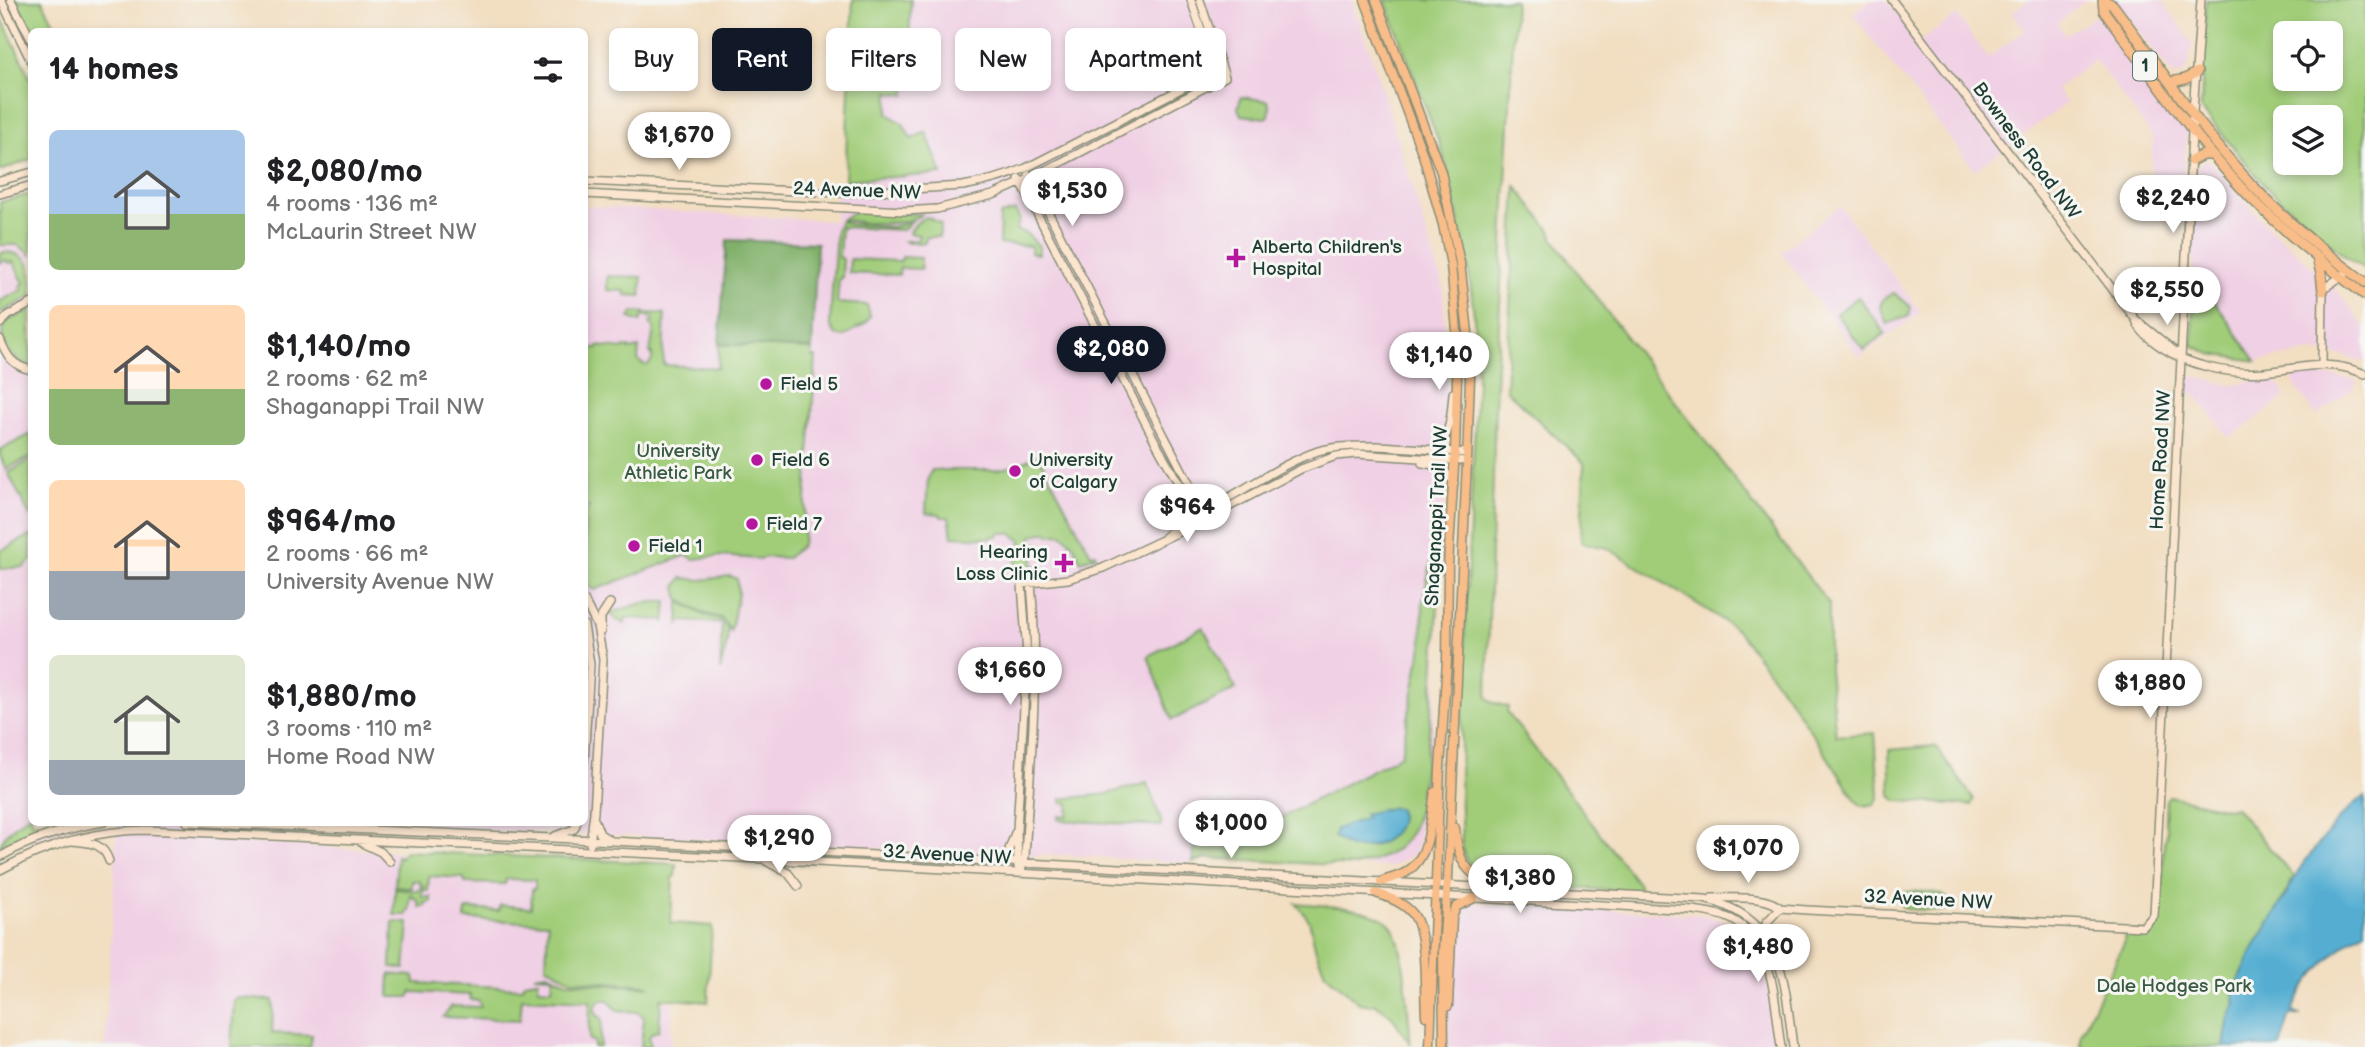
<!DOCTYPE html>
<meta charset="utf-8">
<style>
body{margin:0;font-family:"Balsamiq Sans",sans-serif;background:#f6f6f6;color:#202124;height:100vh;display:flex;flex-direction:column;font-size:26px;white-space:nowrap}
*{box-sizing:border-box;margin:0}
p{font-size:23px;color:#757577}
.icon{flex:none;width:38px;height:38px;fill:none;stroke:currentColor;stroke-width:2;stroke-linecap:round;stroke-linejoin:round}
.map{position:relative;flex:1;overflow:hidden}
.sheet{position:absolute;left:28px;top:28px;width:560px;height:798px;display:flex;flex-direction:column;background:#fff;border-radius:10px;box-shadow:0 4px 10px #0003}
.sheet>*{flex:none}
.banner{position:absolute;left:609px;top:28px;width:665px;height:63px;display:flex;gap:14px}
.fabs{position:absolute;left:2273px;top:21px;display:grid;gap:14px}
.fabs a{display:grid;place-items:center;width:70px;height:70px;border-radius:10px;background:#fff;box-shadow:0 4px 10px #0003;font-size:35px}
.price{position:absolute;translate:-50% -60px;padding:0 16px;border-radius:24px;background:#fff;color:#222;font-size:23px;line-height:46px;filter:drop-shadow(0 2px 4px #0008)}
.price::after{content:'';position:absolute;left:50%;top:42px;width:21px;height:16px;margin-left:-10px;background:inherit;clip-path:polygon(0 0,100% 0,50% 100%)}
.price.on{background:#111827;color:#fff}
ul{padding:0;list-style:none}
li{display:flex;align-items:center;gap:21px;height:175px;padding:0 21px}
li span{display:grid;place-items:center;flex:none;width:196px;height:140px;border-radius:10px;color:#555}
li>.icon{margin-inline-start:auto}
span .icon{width:84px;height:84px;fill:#fffc;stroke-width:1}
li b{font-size:30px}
h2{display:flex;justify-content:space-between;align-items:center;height:84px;padding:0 21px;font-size:30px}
.chip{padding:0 24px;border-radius:10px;background:#fff;box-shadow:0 4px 10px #0003;font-size:24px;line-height:63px}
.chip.on{background:#111827;color:#fff}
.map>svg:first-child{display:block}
.built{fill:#f0d0e4}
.green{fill:#a1cd79;stroke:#608556;stroke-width:2;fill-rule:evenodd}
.forest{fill:#80b069;stroke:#50764e;stroke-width:2}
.water{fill:#54aed2;stroke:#3a7683;stroke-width:2}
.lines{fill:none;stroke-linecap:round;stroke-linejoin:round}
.secondary-casing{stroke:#888e7a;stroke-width:10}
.primary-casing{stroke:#888e7a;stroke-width:11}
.highway-casing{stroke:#888e7a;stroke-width:12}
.secondary{stroke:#fce5cf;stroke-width:7}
.primary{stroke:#f8bd88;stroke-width:8}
.highway{stroke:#f8bd88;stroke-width:9}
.poi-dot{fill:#b5179e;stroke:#f6f6f2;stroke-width:2.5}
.labels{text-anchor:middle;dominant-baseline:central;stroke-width:6;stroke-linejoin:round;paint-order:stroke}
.shield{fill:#f6f6f2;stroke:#60746d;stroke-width:2}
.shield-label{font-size:18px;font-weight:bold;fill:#1f3d34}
.street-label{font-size:19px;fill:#1f3d34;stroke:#f6f6f2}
.poi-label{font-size:19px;fill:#1f3d34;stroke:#f6f6f2;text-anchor:start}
.park-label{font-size:19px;fill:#395a42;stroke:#f6f6f2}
</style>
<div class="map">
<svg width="2365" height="1047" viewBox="0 0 2365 1047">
<rect width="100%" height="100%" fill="#f6f6f2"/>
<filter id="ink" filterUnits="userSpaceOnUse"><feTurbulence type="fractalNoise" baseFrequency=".0143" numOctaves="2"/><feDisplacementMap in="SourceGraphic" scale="14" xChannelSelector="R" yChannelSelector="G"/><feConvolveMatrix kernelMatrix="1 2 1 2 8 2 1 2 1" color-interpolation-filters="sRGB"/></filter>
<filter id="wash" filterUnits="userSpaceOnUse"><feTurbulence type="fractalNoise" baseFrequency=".00686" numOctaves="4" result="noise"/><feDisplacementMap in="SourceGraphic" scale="28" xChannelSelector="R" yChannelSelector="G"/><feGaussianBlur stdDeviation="1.57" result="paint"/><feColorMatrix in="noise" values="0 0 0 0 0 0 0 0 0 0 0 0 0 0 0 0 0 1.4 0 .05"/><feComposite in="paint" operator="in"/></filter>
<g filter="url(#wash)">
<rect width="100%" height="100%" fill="#f2dec1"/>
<path class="built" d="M 853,0 L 1351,0 L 1369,47 L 1443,286 L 1448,401 L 1434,722 L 1417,850 L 1410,857 L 1391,867 L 1211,859 L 1193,863 L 1065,855 L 995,855 L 755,841 L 322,823 L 584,822 L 585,206 L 835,221 L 837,193 L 845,180 Z
M 1871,0 L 1886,0 L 1920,42 L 1957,15 L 1988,58 L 2025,30 L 2012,12 L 2029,0 L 2086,0 L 2057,23 L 2066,35 L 2097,15 L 2100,16 L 2187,129 L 2183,179 L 2151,177 L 2153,137 L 2095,60 L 2056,89 L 2067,103 L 1975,170 L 1852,14 Z
M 2115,0 L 2162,0 L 2192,43 L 2189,65 L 2183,74 L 2179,76 L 2172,74 Z
M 2206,159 L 2223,174 L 2261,220 L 2335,288 L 2365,328 L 2365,363 L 2347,356 L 2312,352 L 2256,361 L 2228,319 L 2194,275 L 2192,248 L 2198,165 Z
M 31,193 L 32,822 L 84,823 L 23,842 L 0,852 L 0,201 Z
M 1840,206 L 1921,312 L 1859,357 L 1781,252 Z
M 2192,375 L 2220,382 L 2221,384 L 2239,385 L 2249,381 L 2275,380 L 2284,392 L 2284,398 L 2233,436 L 2228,436 L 2194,393 L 2188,391 L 2189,378 Z
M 2310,375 L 2340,377 L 2358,381 L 2353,388 L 2317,416 L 2292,382 L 2293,377 Z
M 117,823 L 227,823 L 228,841 L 568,863 L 562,997 L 673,1002 L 670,1047 L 105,1047 Z
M 1469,903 L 1702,915 L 1729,922 L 1746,935 L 1757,952 L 1767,982 L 1776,1047 L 1448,1047 L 1451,949 L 1457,910 Z"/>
<path class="green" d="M 16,0 L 42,0 L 58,31 L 32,31 Z
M 853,0 L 911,0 L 906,95 L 889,92 L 888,114 L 903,124 L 911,139 L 926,132 L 942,174 L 845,180 Z
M 1385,0 L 1515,0 L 1495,406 L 1487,697 L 1491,702 L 1508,707 L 1507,712 L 1639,885 L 1639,891 L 1516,886 L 1487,880 L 1478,875 L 1468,864 L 1462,849 L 1460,775 L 1465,627 L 1477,381 L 1474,315 L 1468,263 L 1443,153 Z
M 2206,0 L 2365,0 L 2365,269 L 2346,257 L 2267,188 L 2201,109 ZM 2286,33 L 2331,33 L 2331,79 L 2286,79 ZM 2286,117 L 2331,117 L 2331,163 L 2286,163 Z
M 0,14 L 31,80 L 31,159 L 0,171 Z
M 1241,97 L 1268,101 L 1270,108 L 1269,116 L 1265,118 L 1241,115 L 1238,108 Z
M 1516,186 L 1552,233 L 1553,238 L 1579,275 L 1829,604 L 1829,670 L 1836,736 L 1875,733 L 1879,796 L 1875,804 L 1863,806 L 1857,802 L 1792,703 L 1738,631 L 1709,611 L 1607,548 L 1584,543 L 1581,540 L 1584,463 L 1506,390 Z
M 31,194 L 32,194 L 31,255 L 18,245 L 0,245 L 0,202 Z
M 1015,211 L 1020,219 L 1016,230 L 1027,234 L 1039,246 L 1039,254 L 1031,253 L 1031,246 L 999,244 L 1000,215 Z
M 854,212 L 922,214 C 905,227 863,224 842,219 Z
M 928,217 L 941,224 L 939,237 L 926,237 L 925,243 L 908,243 L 905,241 L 918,240 L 919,235 L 909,233 C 914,226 919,218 928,217 Z
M 841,221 L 850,224 L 892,227 L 911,222 L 903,230 L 841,227 L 839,257 L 843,259 L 842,278 L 839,279 L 837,303 L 867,305 L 870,316 L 866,323 L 843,337 L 835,335 L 830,324 L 836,230 Z
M 3,252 C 33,252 32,273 32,296 L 0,313 L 0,301 L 22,290 L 20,286 L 24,283 L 13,262 L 8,263 L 6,260 L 0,263 L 0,254 Z
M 902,257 L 921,258 L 921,269 L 900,268 L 899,275 L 849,273 L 850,259 L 901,261 Z
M 2197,273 L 2200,275 L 2198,278 L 2256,361 L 2211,354 L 2192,345 C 2193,324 2192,300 2194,275 Z
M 607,276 L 642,277 L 641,296 L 625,295 L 625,291 L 607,290 Z
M 1894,293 L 1911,307 L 1909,316 L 1887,324 L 1880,306 L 1884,298 Z
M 1858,297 L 1885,333 L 1864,350 L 1836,314 Z
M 31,307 L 30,327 L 31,366 C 15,362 4,350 2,333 L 6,321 L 26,313 Z
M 633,312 L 665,314 L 663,354 L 664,365 L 718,368 L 719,344 L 812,349 L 812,357 L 816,357 L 803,540 L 801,546 L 787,558 L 766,557 L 759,559 L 720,556 L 693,559 L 687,555 L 594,590 L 585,583 L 585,515 L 589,507 L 584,505 L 585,345 L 590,346 L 591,348 L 598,348 L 598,346 L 623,349 L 624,347 L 629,348 L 629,350 L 639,348 L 638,360 L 644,365 L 648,365 L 652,360 L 652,353 L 650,353 L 654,328 L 650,324 L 650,322 L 653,322 L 653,318 L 643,315 L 640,322 L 630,318 Z
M 31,434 L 31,457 L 6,469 L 0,456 L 0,450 Z
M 1038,455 L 1091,554 L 1095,553 L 1096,556 L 1081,561 L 1073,544 L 1062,534 L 1049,535 L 1048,532 L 1033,535 L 1030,543 L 1037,543 L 1032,566 L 1042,566 L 1043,569 L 1012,571 L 1015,568 L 1017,552 L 1020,551 L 1021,541 L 1011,533 L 999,533 L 998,536 L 992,536 L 992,538 L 952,536 L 949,517 L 941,517 L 940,514 L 926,513 L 928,477 L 932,470 L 995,470 L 1015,466 Z
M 31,460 L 32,516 L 30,516 L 8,473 Z
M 1442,527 C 1437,609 1436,691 1424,773 C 1421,795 1420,820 1406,839 C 1393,856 1375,861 1355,866 L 1207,858 L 1193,862 L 1196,815 L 1203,822 L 1214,816 L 1229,845 L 1401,755 L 1422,646 L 1423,601 L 1431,562 Z
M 31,535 L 31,560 L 24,567 L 0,569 L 0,551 Z
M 731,576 L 737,579 L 738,593 L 731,631 L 721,618 L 706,614 L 679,600 L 676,587 L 682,578 L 701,580 Z
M 667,601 L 665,623 L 664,620 L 625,618 L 625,624 L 615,619 L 610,613 L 643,603 Z
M 679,602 C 688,605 695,610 703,615 C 709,617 714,616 720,619 C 736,626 722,658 720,671 L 722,623 L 681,621 L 679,624 Z
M 1203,627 L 1236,689 L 1172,720 L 1148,656 Z
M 1935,746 L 1974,799 L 1972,805 L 1897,801 L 1891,796 L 1889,750 Z
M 1147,783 L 1161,820 L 1161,826 L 1059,820 L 1059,816 L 1068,816 L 1069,803 L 1061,803 L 1061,799 L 1107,794 Z
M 2169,796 L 2228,809 L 2235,807 L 2294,877 L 2272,919 L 2257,942 L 2234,995 L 2236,1004 L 2229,1017 L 2224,1047 L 2081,1047 L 2081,1034 L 2124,943 L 2125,931 C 2143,932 2157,937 2158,913 L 2161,913 L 2164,843 L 2167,830 L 2165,822 L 2166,800 Z
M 31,813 L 32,822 L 58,823 L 0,846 C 4,832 20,822 31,813 Z
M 405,851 L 676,864 L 675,876 L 673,877 L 671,923 L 712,926 L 708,1002 L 661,998 L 659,1030 L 652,1033 L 649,1037 L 651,1047 L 641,1047 L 644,1017 L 637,1012 L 617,1010 L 608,1000 L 600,1000 L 594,1008 L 597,1015 L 602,1018 L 600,1047 L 594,1047 L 594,1041 L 589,1040 L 590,1001 L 522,998 L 520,1020 L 443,1017 L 451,1006 L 481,1007 L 479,1001 L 471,1000 L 470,995 L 412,992 L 409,997 L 391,997 L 389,996 L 390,974 L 414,976 L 415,983 L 523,988 L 524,982 L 538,980 L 538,988 L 552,989 L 553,976 L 534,975 L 547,973 L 567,982 L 649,987 L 648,985 L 573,980 C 562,977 556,969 546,967 L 548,923 L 465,919 L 466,911 L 469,909 L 499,911 L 500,905 L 531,908 L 532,889 L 535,889 L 535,880 L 506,879 L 505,884 L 465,883 L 464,878 L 429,876 L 428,891 L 424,890 L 424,886 L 420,886 L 420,881 L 412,881 L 412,888 L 395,887 L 397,856 L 400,857 Z
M 395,889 L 418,891 L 419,889 L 423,889 L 422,897 L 431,897 L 431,902 L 425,903 L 425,907 L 419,907 L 419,902 L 411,895 L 409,911 L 407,911 L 407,915 L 394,915 Z
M 1904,892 C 1919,892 1945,888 1952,905 L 1946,911 L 1905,909 L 1900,904 Z
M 1296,903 C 1322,906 1371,906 1390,924 C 1406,940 1408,1019 1411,1045 L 1391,1015 L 1374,1003 L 1372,1005 L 1359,1003 L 1325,973 L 1316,951 L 1309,920 Z
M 393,922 L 409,923 L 405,969 L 391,967 Z
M 238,998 L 273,1000 L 272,1033 L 312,1035 L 310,1047 L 231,1047 L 234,1000 Z"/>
<path class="forest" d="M 727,240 L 817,243 L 812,349 L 719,344 Z"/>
<path class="water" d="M 2365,797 L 2365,931 C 2339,944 2301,984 2292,1012 L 2301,1016 L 2290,1015 L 2280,1047 L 2224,1047 L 2229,1017 L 2236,1004 L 2234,991 L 2257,942 L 2272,919 L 2302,865 L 2339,819 L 2355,803 Z
M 1394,807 L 1399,809 C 1406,833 1376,851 1354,848 C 1346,847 1341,842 1334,837 L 1336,829 L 1366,818 L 1364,814 Z"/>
</g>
<g filter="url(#ink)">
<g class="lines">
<defs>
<path id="secondary" d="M 1,0 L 32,63
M 11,0 L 32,41
M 1191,0 L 1217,76
M 1892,0 L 2136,320 C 2139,331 2151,340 2161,347 C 2189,366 2231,375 2264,372 C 2304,368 2326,358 2365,374
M 1197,82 L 1206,64 L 1209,51
M 1029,175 L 1207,518
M 1019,179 L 1156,443 L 1200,522
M 0,181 L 32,172
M 584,181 L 841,193 L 963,186 C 985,182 1005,177 1026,168 L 1222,68
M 0,194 L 32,185
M 584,194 L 904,211 L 937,209 L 993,195 L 1031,178 L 1225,77 L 1200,0
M 2136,320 L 2178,354
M 0,324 L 9,315 L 32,303
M 0,339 C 6,355 13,367 32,370
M 2322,363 L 2323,291 L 2326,287 L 2349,271
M 1436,451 C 1451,434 1451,415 1453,393
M 1422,463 C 1438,465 1446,470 1454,483
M 1165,537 C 1182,519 1207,510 1228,498 C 1257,482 1286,462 1318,451 C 1355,440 1426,450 1467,453
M 584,600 L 597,626 L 603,659 L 594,812 L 590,844
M 584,625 L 590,664 L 584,762
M 601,631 L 601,617 L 610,603
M 595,821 L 600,834 L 610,840
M 187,822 L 575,839 L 1704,899 C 1784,917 1784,978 1793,1047
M 555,836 L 574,829 L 577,822
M 72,841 C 90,843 103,842 109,861
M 362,843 L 381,852 L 390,862
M 0,857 C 32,838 67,828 104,822
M 994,860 L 1007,855 L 1015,833
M 766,861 L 788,873 L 798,886
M 1018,867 L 1017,830 L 1027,655 L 1022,584 L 1068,579 L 1103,568 L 1200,522 L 1301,469 L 1336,456 L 1357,454 L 1467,461
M 1022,868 L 1025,857 C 1030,767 1040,675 1031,584
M 0,870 C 46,845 94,830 147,830 L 762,859 L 1693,910 C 1706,912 1719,913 1731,919 C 1776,941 1774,1004 1781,1047
M 1712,898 C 1730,898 1768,895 1780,908 L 1807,910 L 2143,927 L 2154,915 L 2193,112 L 2201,0
M 1766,934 L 1766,923 L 1780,908"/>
<path id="primary" d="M 1365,0 L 1423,155 L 1443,225 L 1451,265 L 1458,342 L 1455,452 L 1448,566 L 1447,660 L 1440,769 L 1430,1047
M 1376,0 L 1441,172 L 1460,263 L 1469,341 L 1470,378 L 1467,461 L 1448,878 L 1443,951 L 1444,1047
M 1455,828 C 1458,864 1467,874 1498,888
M 1381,882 C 1390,878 1400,877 1408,871 C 1432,854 1430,818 1435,792
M 1376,893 C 1390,898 1403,902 1413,914 C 1428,934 1424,991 1426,1016
M 1448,1006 L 1452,918 L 1456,907 L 1474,898"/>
<path id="highway" d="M 2103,0 L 2104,11 C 2152,75 2198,144 2254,201 C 2289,235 2326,266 2365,295
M 2103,0 L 2113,5 C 2158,65 2200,129 2251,184 C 2285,220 2325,253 2365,282
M 2171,82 L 2186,79 L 2197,72
M 2191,161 L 2202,155 L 2213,155
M 2317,258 L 2321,273 L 2323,291"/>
</defs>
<use href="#secondary" class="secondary-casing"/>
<use href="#primary" class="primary-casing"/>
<use href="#highway" class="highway-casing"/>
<use href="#secondary" class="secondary"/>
<use href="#primary" class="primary"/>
<use href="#highway" class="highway"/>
</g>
</g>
<g class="poi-dot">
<path d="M1232.5 247.5h7v7h7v7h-7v7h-7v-7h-7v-7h7z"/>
<circle cx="766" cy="384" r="7"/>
<circle cx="757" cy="460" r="7"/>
<circle cx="1015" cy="471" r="7"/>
<circle cx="752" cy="524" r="7"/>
<circle cx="634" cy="546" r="7"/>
<path d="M1060.5 552.5h7v7h7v7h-7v7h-7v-7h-7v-7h7z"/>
</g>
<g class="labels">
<rect class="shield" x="2133" y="51.5" width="24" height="29" rx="5"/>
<g class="shield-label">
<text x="2145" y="66">1</text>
</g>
<g class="street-label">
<text transform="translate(2026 151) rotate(53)">Bowness Road NW</text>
<text transform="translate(857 191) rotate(2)">24 Avenue NW</text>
<text transform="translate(2161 460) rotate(-87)">Home Road NW</text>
<text transform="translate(1437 516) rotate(-87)">Shaganappi Trail NW</text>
<text transform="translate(947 855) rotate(3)">32 Avenue NW</text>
<text transform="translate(1928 900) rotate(3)">32 Avenue NW</text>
</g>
<g class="poi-label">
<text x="1252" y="247">Alberta Children's<tspan x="1252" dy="22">Hospital</tspan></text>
<text x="780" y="384">Field 5</text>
<text x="771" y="460">Field 6</text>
<text x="1029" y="460">University<tspan x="1029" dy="22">of Calgary</tspan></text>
<text x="766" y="524">Field 7</text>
<text x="648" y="546">Field 1</text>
<text x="1048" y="552" text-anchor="end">Hearing<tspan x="1048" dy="22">Loss Clinic</tspan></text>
</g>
<g class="park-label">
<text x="678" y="451">University<tspan x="678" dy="22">Athletic Park</tspan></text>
<text x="2174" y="986">Dale Hodges Park</text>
</g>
</g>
</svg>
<div class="fabs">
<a><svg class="icon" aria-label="locate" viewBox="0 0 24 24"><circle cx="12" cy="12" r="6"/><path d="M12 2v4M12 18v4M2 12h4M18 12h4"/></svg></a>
<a><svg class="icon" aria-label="layers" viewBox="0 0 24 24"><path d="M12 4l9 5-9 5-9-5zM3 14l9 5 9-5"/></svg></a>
</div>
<b class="price" style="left:679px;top:172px">$1,670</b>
<b class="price" style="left:1072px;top:228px">$1,530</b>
<b class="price" style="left:2173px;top:235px">$2,240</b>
<b class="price" style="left:2167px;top:327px">$2,550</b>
<b class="price on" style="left:1111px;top:386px">$2,080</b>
<b class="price" style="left:1439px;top:392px">$1,140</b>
<b class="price" style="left:1187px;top:544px">$964</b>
<b class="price" style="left:1010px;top:707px">$1,660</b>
<b class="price" style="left:2150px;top:720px">$1,880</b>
<b class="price" style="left:1231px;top:860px">$1,000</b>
<b class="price" style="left:779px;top:875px">$1,290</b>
<b class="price" style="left:1748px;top:885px">$1,070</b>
<b class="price" style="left:1520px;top:915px">$1,380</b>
<b class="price" style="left:1758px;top:984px">$1,480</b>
<div class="banner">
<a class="chip">Buy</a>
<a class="chip on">Rent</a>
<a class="chip">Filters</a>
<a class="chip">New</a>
<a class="chip">Apartment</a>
</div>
<section class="sheet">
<h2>14 homes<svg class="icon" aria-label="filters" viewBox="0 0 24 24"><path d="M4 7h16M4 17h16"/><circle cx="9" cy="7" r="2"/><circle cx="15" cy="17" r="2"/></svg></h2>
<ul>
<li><span style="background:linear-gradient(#a9c7e8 60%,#8fb573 0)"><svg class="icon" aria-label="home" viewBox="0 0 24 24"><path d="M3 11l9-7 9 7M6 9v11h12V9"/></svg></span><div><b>$2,080/mo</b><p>4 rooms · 136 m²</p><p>McLaurin Street NW</p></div></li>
<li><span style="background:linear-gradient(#ffd9b3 60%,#8fb573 0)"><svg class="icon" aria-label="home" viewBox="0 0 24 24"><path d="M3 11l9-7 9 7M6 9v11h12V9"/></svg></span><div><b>$1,140/mo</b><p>2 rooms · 62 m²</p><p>Shaganappi Trail NW</p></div></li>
<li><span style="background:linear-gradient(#ffd9b3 65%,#9aa5b1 0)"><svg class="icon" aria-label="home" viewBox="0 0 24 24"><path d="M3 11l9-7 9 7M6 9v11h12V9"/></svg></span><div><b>$964/mo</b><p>2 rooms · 66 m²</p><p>University Avenue NW</p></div></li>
<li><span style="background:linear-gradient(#dfe7d0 75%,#9aa5b1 0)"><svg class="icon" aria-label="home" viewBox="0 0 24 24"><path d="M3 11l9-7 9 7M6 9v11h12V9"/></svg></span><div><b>$1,880/mo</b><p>3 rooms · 110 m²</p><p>Home Road NW</p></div></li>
</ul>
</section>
</div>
